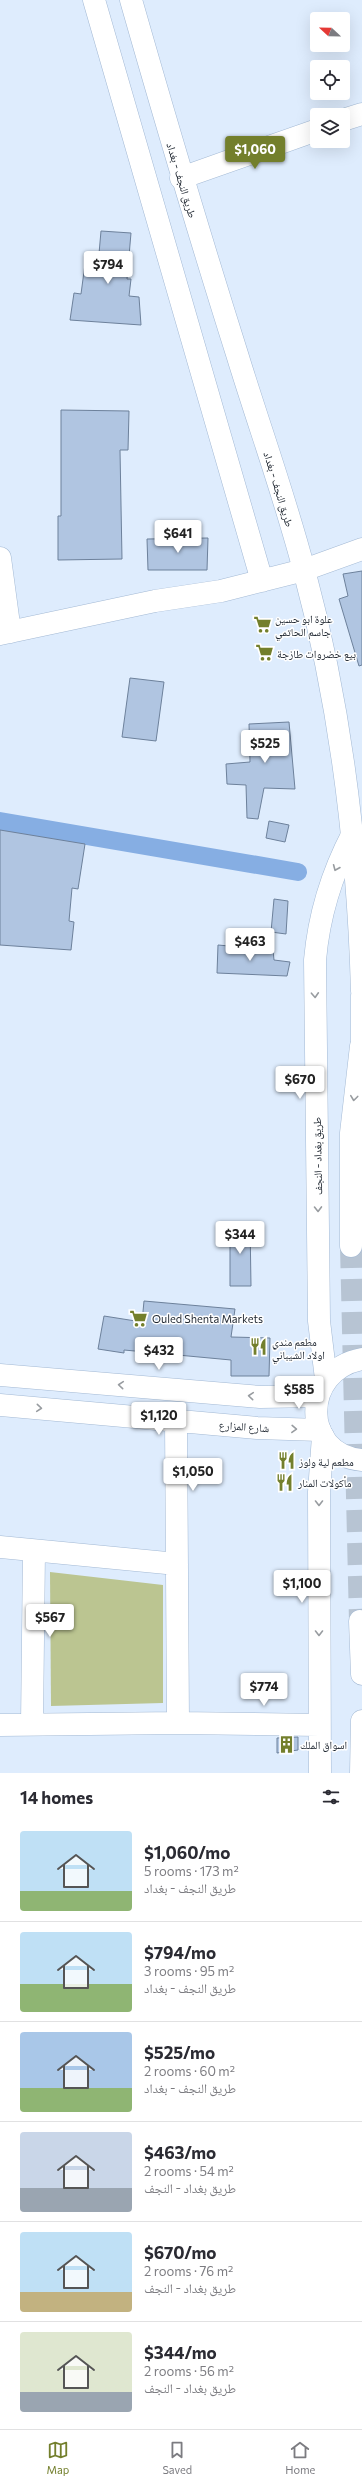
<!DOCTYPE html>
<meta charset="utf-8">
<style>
body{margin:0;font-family:Commissioner,"Noto Naskh Arabic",sans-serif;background:#f7f7f7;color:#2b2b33;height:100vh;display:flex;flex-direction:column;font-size:15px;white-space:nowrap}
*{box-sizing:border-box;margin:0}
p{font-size:13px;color:#7c7c81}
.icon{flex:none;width:22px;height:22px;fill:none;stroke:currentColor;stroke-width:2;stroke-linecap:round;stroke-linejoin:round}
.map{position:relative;height:1773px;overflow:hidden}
.drawer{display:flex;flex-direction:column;background:#fff;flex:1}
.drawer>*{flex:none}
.needle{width:26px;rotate:292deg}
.buttons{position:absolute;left:310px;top:12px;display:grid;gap:8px}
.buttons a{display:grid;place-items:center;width:40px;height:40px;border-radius:4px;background:#fff;box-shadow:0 4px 16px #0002;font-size:20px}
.price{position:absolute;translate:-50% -34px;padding:0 9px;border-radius:4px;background:#fff;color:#222;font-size:13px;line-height:26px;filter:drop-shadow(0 1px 2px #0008)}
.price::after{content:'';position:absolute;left:50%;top:24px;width:12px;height:9px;margin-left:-6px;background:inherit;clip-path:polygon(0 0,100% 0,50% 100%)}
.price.current{background:#737f2c;color:#fff}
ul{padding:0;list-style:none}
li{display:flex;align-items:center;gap:12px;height:100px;padding:0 20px}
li+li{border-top:1px solid #e1e1e2}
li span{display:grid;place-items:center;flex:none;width:112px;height:80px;border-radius:4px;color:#555}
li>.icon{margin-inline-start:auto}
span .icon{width:48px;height:48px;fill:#fffc;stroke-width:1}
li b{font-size:17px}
h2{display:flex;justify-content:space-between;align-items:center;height:48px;padding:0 20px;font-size:17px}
.menu{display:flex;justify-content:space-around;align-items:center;height:56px;border-top:1px solid #e1e1e2;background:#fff;font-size:11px;color:#7c7c81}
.menu a{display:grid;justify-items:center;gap:2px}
.menu .current{color:#737f2c}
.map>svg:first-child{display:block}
.green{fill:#bbc591}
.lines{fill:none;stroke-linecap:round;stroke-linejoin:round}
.canal{stroke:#86aee3;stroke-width:18}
.building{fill:#b0c5e1;stroke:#6d819b}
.major-tunnel{stroke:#b7c4d3;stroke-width:22;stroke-dasharray:22 11;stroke-linecap:butt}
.minor-casing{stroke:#a3b9d4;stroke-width:23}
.major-casing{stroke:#a3b9d4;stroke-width:23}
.minor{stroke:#fff;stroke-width:22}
.major{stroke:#fff;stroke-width:22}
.oneway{stroke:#989ca0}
.labels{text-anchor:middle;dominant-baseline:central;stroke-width:3;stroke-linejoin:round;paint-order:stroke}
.street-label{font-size:11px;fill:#1b232d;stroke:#fff}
.poi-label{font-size:11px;fill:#1b232d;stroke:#fff;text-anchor:start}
</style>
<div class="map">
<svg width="362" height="1773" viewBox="0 0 362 1773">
<rect width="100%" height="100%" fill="#deecfd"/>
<path class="green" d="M 50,1572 L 163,1585 L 163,1703 L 51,1706 Z"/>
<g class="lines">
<path class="canal" d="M 0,821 L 298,872"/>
</g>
<path class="building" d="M 101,231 L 131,233 L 127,279 L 131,279 L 129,296 L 139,297 L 141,325 L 70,320 L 74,293 L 81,294 L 85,264 L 98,265 Z
M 61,410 L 129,411 L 128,450 L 120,450 L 122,559 L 58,560 L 58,516 L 61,516 Z
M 208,538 L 207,570 L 148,570 L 147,539 Z
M 362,571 L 362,665 L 359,666 L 339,599 L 348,596 L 343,574 Z
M 130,678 L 164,682 L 156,741 L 122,737 Z
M 289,722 L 295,789 L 264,788 L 258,819 L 247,818 L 246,785 L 227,784 L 226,764 L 250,762 L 249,724 Z
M 269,821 L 289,825 L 285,842 L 266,838 Z
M 0,830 L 85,844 L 78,889 L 72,888 L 69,921 L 74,922 L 71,950 L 0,945 Z
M 274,899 L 288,901 L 286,934 L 271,932 Z
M 218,945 L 273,950 L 274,960 L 290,962 L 287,976 L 217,973 Z
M 230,1222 L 250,1223 L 251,1286 L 230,1286 Z
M 144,1301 L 235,1309 L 231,1337 L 270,1338 L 269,1376 L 231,1376 L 231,1360 L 124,1350 L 124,1353 L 98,1349 L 104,1316 L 142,1322 Z
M 298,1737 L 298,1750 L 277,1753 L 277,1738 Z"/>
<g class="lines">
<path class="major-tunnel" d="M 351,1246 L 360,1621"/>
<defs>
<path id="minor" d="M 94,0 L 262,581
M 343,120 L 362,114
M 181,178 L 317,130
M 0,558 L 10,632
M 0,634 L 155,601 L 221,591 L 304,570 L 362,549
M 0,1375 L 260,1397 L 318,1396
M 326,1379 L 319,1321 L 315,960 C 319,914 332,873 353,833 L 358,838
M 0,1405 L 257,1428 L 320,1430
M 176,1421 L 178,1723
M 0,1547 L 177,1564
M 32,1724 L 34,1551
M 0,1725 L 178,1723 L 319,1725
M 320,1773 L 319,1492 L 323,1436"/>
<path id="major" d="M 131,0 C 165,119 200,237 237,354 C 259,426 285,497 304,570 C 341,707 358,849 362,991
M 362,996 L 362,1048
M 351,1246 L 351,1133 L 361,1046
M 362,1359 C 301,1370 301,1455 362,1460
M 360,1621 L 362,1674
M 361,1773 L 362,1721"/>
</defs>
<use href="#minor" class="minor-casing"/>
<use href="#major" class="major-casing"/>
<use href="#minor" class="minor"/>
<use href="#major" class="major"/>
</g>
<defs><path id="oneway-chevron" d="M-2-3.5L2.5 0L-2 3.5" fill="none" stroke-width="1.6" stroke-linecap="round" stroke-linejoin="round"/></defs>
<g class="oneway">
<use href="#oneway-chevron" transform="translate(336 868) rotate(113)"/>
<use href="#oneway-chevron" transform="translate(315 995) rotate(87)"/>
<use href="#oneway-chevron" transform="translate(354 1098) rotate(97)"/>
<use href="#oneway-chevron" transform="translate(318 1209) rotate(89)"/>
<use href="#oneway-chevron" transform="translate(121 1385) rotate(-175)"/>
<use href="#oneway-chevron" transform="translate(251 1396) rotate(-175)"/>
<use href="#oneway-chevron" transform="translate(39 1408) rotate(5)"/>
<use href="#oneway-chevron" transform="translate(294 1429) rotate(2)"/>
<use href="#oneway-chevron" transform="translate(319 1503) rotate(90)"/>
<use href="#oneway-chevron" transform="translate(319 1633) rotate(90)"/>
</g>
<defs>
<symbol id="supermarket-bare" viewBox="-9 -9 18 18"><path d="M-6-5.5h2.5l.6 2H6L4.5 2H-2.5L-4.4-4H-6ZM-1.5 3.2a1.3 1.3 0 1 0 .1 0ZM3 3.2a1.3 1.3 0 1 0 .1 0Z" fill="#737f2c" stroke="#fff" stroke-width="2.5" paint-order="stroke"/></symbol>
<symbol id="restaurant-bare" viewBox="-9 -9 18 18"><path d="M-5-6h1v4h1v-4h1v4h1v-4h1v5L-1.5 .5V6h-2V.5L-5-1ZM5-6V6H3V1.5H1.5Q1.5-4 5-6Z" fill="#737f2c" stroke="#fff" stroke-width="2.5" paint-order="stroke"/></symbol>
<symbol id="building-bare" viewBox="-9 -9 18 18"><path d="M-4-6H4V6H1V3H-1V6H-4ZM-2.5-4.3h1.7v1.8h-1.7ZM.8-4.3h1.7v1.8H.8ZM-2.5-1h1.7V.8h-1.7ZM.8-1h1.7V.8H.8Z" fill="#737f2c" stroke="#fff" stroke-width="2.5" paint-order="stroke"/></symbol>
</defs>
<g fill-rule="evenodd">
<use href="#supermarket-bare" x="250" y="612" width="25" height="25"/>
<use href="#supermarket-bare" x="252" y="640" width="25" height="25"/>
<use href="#supermarket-bare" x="126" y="1306" width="25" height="25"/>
<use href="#restaurant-bare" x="246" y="1334" width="25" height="25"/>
<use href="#restaurant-bare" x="274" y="1448" width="25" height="25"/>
<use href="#restaurant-bare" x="272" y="1470" width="25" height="25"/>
<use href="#building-bare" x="274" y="1732" width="25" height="25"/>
</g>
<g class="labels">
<g class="street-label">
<text transform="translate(182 180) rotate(73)">طريق النجف - بغداد</text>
<text transform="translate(279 489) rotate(73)">طريق النجف - بغداد</text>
<text transform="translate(317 1156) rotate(-91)">طريق بغداد - النجف</text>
<text transform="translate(244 1426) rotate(4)">شارع المزارع</text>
</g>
<g class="poi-label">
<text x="275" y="618">علوة ابو حسين<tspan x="275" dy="13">جاسم الحاتمي</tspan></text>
<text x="277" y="653">بيع خضروات طازجة</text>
<text x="152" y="1318">Ouled Shenta Markets</text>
<text x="272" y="1341">مطعم مندي<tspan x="272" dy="13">اولاد الشيباني</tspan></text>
<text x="299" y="1461">مطعم لية ولوز</text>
<text x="298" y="1482">مأكولات المنار</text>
<text x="300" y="1744">اسواق الملك</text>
</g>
</g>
</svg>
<div class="buttons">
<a><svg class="needle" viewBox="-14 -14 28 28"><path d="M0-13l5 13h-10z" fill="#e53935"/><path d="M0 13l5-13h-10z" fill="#7c7c81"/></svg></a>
<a><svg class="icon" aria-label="locate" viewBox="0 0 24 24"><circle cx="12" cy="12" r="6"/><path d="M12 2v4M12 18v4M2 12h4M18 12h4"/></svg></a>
<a><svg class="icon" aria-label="layers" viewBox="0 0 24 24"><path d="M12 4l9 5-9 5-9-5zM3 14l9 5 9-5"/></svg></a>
</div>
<b class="price current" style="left:255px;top:170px">$1,060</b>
<b class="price" style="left:108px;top:285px">$794</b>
<b class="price" style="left:178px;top:554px">$641</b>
<b class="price" style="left:265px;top:764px">$525</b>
<b class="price" style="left:250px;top:962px">$463</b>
<b class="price" style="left:300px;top:1100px">$670</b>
<b class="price" style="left:240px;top:1255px">$344</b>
<b class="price" style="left:159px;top:1371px">$432</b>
<b class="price" style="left:299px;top:1410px">$585</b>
<b class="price" style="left:159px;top:1436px">$1,120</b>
<b class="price" style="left:193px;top:1492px">$1,050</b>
<b class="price" style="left:302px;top:1604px">$1,100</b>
<b class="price" style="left:50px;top:1638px">$567</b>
<b class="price" style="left:264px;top:1707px">$774</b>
</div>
<section class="drawer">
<h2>14 homes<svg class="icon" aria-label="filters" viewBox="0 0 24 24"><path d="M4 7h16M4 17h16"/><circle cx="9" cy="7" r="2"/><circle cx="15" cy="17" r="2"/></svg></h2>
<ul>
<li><span style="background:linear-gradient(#bfe0f5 75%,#8fb573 0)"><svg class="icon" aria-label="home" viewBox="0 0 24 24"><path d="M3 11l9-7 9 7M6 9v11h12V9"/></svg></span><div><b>$1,060/mo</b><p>5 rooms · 173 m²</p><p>طريق النجف - بغداد</p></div></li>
<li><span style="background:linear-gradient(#bfe0f5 65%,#8fb573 0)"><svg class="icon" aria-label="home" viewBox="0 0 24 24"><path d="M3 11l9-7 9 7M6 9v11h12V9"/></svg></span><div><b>$794/mo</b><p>3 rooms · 95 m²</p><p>طريق النجف - بغداد</p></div></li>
<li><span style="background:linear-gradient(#a9c7e8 70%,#8fb573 0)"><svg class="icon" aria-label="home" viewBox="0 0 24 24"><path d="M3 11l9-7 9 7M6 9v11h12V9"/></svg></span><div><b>$525/mo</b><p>2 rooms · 60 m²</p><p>طريق النجف - بغداد</p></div></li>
<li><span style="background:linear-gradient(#c9d6e8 70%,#9aa5b1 0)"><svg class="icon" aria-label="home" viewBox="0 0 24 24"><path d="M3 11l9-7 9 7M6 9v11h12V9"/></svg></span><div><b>$463/mo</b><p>2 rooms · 54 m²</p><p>طريق بغداد - النجف</p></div></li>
<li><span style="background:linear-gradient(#bfe0f5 75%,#c2b280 0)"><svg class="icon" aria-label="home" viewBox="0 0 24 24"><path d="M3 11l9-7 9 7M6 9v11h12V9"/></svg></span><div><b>$670/mo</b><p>2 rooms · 76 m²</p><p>طريق بغداد - النجف</p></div></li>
<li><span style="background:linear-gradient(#dfe7d0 75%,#9aa5b1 0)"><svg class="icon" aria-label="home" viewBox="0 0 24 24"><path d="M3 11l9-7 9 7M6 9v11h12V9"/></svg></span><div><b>$344/mo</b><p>2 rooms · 56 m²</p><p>طريق بغداد - النجف</p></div></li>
</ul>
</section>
<nav class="menu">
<a class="current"><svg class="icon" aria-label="map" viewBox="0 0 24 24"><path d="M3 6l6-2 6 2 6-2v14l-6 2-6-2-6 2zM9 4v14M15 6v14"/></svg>Map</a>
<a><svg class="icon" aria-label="saved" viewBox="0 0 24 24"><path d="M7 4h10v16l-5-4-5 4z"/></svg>Saved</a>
<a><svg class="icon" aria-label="home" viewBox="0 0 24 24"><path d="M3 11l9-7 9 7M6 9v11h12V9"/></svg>Home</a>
</nav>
